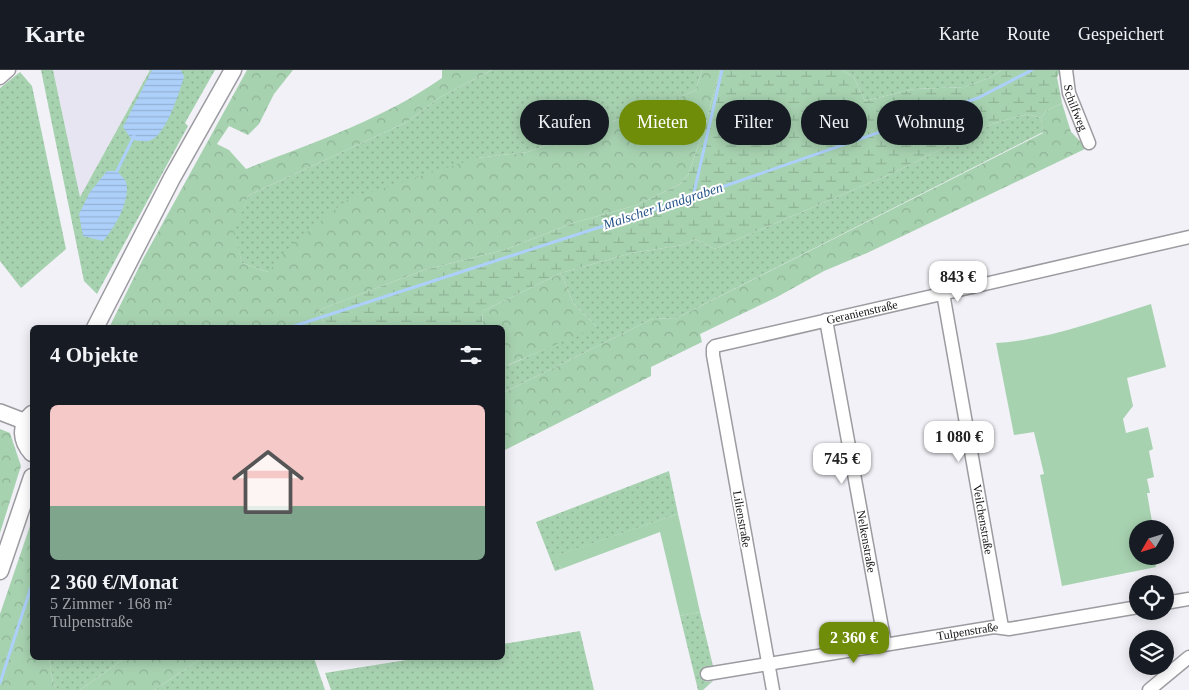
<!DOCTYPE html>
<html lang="de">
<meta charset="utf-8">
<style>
body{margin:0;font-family:"Times New Roman",serif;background:#242831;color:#f1f3f6;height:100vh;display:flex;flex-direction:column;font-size:19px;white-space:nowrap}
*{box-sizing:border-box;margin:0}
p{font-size:16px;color:#9ea1a6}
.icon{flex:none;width:28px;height:28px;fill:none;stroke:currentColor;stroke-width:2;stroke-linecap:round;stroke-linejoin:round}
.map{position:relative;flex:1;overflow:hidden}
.details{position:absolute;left:30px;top:255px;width:475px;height:335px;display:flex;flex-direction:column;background:#171b24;border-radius:8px;box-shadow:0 2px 12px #0003}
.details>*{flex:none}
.guide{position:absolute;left:520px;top:30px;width:475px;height:45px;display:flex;gap:10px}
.needle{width:32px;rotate:231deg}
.controls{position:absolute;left:1129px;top:450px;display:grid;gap:10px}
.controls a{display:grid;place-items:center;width:45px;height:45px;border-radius:50%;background:#171b24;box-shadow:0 2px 12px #0003;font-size:25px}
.price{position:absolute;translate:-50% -42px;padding:0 11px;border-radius:10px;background:#fff;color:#222;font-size:16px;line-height:32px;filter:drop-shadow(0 1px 2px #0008)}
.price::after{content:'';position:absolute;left:50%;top:30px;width:15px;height:11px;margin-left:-8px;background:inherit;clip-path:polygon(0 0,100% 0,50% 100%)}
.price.active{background:#708d0a;color:#fff}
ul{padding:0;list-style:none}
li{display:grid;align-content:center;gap:10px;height:265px;padding:0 20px}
li span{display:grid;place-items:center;height:155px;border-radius:8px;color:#555}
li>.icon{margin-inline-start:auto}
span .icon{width:90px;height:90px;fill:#fffc;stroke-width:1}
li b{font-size:21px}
h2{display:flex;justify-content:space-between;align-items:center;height:60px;padding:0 20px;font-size:21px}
.tag{padding:0 18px;border-radius:22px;background:#171b24;box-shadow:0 2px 12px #0003;font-size:18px;line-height:45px}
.tag.active{background:#708d0a;color:#fff}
header{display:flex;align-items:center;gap:30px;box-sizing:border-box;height:70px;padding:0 25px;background:#171b24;border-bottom:1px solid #363941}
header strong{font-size:24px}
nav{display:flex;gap:28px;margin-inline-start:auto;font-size:18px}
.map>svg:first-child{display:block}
.built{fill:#e7e5f2}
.grass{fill:url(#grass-dots)}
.forest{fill:url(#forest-crowns)}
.wetland{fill:url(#wetland-marsh)}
.garden{fill:#a7d2b0}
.water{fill:url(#water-rules)}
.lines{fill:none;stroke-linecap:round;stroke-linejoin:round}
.stream{stroke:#add0fb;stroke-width:3}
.minor-casing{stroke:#9c9ba0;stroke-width:15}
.tertiary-casing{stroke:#9c9ba0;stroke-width:18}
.secondary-casing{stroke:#9c9ba0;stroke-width:19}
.minor{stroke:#fff;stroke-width:12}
.tertiary{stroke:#fff;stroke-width:15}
.secondary{stroke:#fff;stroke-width:16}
.labels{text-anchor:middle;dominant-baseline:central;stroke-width:4;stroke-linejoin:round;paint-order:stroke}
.street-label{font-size:12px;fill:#131214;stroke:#fff}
.water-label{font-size:14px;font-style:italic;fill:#255489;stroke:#fff}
</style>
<header>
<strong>Karte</strong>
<nav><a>Karte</a><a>Route</a><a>Gespeichert</a></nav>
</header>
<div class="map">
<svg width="1189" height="620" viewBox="0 0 1189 620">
<defs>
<pattern id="grass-dots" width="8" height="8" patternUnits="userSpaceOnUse" patternTransform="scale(1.25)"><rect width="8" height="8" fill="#a7d2b0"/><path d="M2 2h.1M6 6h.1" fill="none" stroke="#8fb396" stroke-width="1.8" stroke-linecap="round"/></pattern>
<pattern id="forest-crowns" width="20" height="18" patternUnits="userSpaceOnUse" patternTransform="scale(1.25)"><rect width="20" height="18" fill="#a7d2b0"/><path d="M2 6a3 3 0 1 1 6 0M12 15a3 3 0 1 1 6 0" fill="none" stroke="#8fb396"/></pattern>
<pattern id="wetland-marsh" width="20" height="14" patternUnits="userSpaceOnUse" patternTransform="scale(1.25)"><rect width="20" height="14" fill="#a7d2b0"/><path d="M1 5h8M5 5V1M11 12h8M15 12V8" fill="none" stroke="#8fb396"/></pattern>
<pattern id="water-rules" width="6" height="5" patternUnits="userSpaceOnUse" patternTransform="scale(1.25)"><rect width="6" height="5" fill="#add0fb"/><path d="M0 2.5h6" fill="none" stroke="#94b2d6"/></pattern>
</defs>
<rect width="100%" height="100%" fill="#f2f1f7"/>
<path class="built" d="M 53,0 L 150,0 L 80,127 L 55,9 Z"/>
<path class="grass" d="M 41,0 L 53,0 L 80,127 L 150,0 L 215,0 L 185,53 L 188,56 L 97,224 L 84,211 Z
M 492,0 L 702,0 L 696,20 L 678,28 L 528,82 L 477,88 L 268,202 L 242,193 L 233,161 L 249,125 L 407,52 L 440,27 Z
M 842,0 L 1002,0 L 991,7 L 965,17 L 914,19 L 865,31 L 854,8 Z
M 20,2 L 32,16 L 66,179 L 21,218 L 0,191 L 0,18 Z
M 1027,44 L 1041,48 L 1043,62 L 675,249 L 654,248 L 503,323 L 503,293 L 509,295 L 596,256 L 573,233 L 561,203 L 632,183 L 683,175 L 695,169 L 715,179 L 891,104 L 992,54 Z
M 669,401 L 678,444 L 556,486 L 561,499 L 555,501 L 536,452 Z
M 700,542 L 713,596 L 703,598 L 706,612 L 713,611 L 703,620 L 698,620 L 680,546 Z
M 580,561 L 594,620 L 331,620 L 325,603 L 419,588 L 502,588 L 503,574 Z
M 49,588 L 125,588 L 80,620 L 58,620 L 53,613 Z
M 202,588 L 314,588 L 325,620 L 154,620 Z"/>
<path class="forest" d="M 247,0 L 293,0 L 274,24 L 259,54 L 248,65 L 229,56 L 217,74 L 229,80 L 246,99 C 314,72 382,50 442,8 L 442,0 L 492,0 L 440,27 L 407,52 L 249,125 L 234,161 L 242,193 L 268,202 L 292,174 L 347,130 L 477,88 L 528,82 L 678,28 L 696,20 L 702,0 L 720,0 L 706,53 L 688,105 L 680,114 L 637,135 L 573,153 L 504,180 L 424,200 L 319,240 L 325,257 L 109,258 L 143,189 Z
M 1062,33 L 1071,62 L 1087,78 L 867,183 L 824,201 L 777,227 L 700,264 L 702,272 L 651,297 L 651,306 L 503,381 L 503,323 L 654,248 L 675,249 L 1043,63 L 1041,48 L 1046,41 Z
M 561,203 L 573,233 L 597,257 L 508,295 L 503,293 L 502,258 L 482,258 L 483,241 Z
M 0,359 L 10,363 L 21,396 L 0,463 Z
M 32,450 L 32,588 L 49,588 L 53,613 L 58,620 L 0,620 L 0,544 Z
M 125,588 L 202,588 L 154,620 L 80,620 Z"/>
<path class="wetland" d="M 720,0 L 842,0 L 854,8 L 865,31 L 914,19 L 965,17 L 991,7 L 1002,0 L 1061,0 L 1057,7 L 1062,33 L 1046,41 L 1041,48 L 1027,44 L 992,54 L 891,104 L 715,179 L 695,169 L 683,175 L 632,183 L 561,203 L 483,241 L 482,257 L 325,257 L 319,240 L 424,200 L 504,180 L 573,153 L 637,135 L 680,114 L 688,105 L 706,53 Z"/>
<path class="garden" d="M 1151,234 L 1166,297 L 1127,308 L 1133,336 L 1123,349 L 1126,363 L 1148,357 L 1153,379 L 1149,381 L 1154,407 L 1147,409 L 1150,423 L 1147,423 L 1153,457 L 1138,459 L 1138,486 L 1154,486 L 1156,497 L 1062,516 L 1040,405 L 1044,404 L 1034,362 L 1014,365 L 996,273 C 1047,270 1103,249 1151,234 Z
M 678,444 L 700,542 L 680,546 L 660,462 L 561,499 L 555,486 Z"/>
<path class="water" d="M 152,0 L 181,0 L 184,7 C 179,22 166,68 148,71 C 143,72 137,70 132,70 L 123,57 Z
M 107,101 L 117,101 C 119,104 123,107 125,110 C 133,127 114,159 103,171 L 83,166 L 79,144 L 90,122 Z"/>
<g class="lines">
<path class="stream" d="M 117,101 L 134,66
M 693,127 L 722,0
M 288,258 L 693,127 L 978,28 L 1032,0
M 0,613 L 32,514"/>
<defs>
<g id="minor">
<path id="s1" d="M 1066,0 L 1069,23 L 1089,73"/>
<path d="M 0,8 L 9,0"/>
<path id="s2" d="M 943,223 L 1002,557"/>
<path id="s3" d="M 826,250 L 885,574"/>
<path d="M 1165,533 L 1189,529"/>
<path id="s4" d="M 707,604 L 994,557 L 1009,559 L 1138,537"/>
<path id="s5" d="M 773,620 L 713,285 L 713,278 L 715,276 L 1189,167"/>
<path d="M 1149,620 L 1189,587"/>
</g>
<path id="tertiary" d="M 0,342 L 26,352"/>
<path id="secondary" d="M 95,258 L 172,108 L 233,0
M 32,344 C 19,355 21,371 32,383
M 0,501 L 32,407"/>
</defs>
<use href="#minor" class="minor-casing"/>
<use href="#tertiary" class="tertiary-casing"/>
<use href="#secondary" class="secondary-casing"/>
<use href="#minor" class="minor"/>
<use href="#tertiary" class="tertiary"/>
<use href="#secondary" class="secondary"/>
</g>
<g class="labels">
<g class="street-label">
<text stroke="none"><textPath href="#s1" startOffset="39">Schilfweg</textPath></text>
<text stroke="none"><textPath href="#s5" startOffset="501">Geranienstraße</textPath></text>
<text transform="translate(742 449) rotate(80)">Lilienstraße</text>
<text stroke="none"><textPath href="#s2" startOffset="230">Veilchenstraße</textPath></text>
<text stroke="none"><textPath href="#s3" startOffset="225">Nelkenstraße</textPath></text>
<text stroke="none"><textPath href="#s4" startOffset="264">Tulpenstraße</textPath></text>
</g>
<g class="water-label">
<text transform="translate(663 136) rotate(-18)">Malscher Landgraben</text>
</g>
</g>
</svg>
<div class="controls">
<a><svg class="needle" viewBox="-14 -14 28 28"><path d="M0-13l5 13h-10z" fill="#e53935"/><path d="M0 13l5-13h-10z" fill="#9ea1a6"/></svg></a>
<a><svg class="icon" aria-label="locate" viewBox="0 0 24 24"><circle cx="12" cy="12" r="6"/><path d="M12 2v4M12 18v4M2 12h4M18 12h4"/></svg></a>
<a><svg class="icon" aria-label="layers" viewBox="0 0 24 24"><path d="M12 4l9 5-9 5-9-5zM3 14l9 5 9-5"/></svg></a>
</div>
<b class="price" style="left:958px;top:233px">843 €</b>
<b class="price" style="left:959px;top:393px">1 080 €</b>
<b class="price" style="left:842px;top:415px">745 €</b>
<b class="price active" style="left:854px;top:594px">2 360 €</b>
<div class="guide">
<a class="tag">Kaufen</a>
<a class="tag active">Mieten</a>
<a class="tag">Filter</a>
<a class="tag">Neu</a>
<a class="tag">Wohnung</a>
</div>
<section class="details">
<h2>4 Objekte<svg class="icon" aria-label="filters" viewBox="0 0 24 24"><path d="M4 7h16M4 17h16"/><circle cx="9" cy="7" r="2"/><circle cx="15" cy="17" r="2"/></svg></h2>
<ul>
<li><span style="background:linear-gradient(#f6c9c9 65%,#7fa58c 0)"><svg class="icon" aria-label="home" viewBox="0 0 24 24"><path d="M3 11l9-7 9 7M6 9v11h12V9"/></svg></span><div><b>2 360 €/Monat</b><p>5 Zimmer · 168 m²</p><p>Tulpenstraße</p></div></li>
</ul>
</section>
</div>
